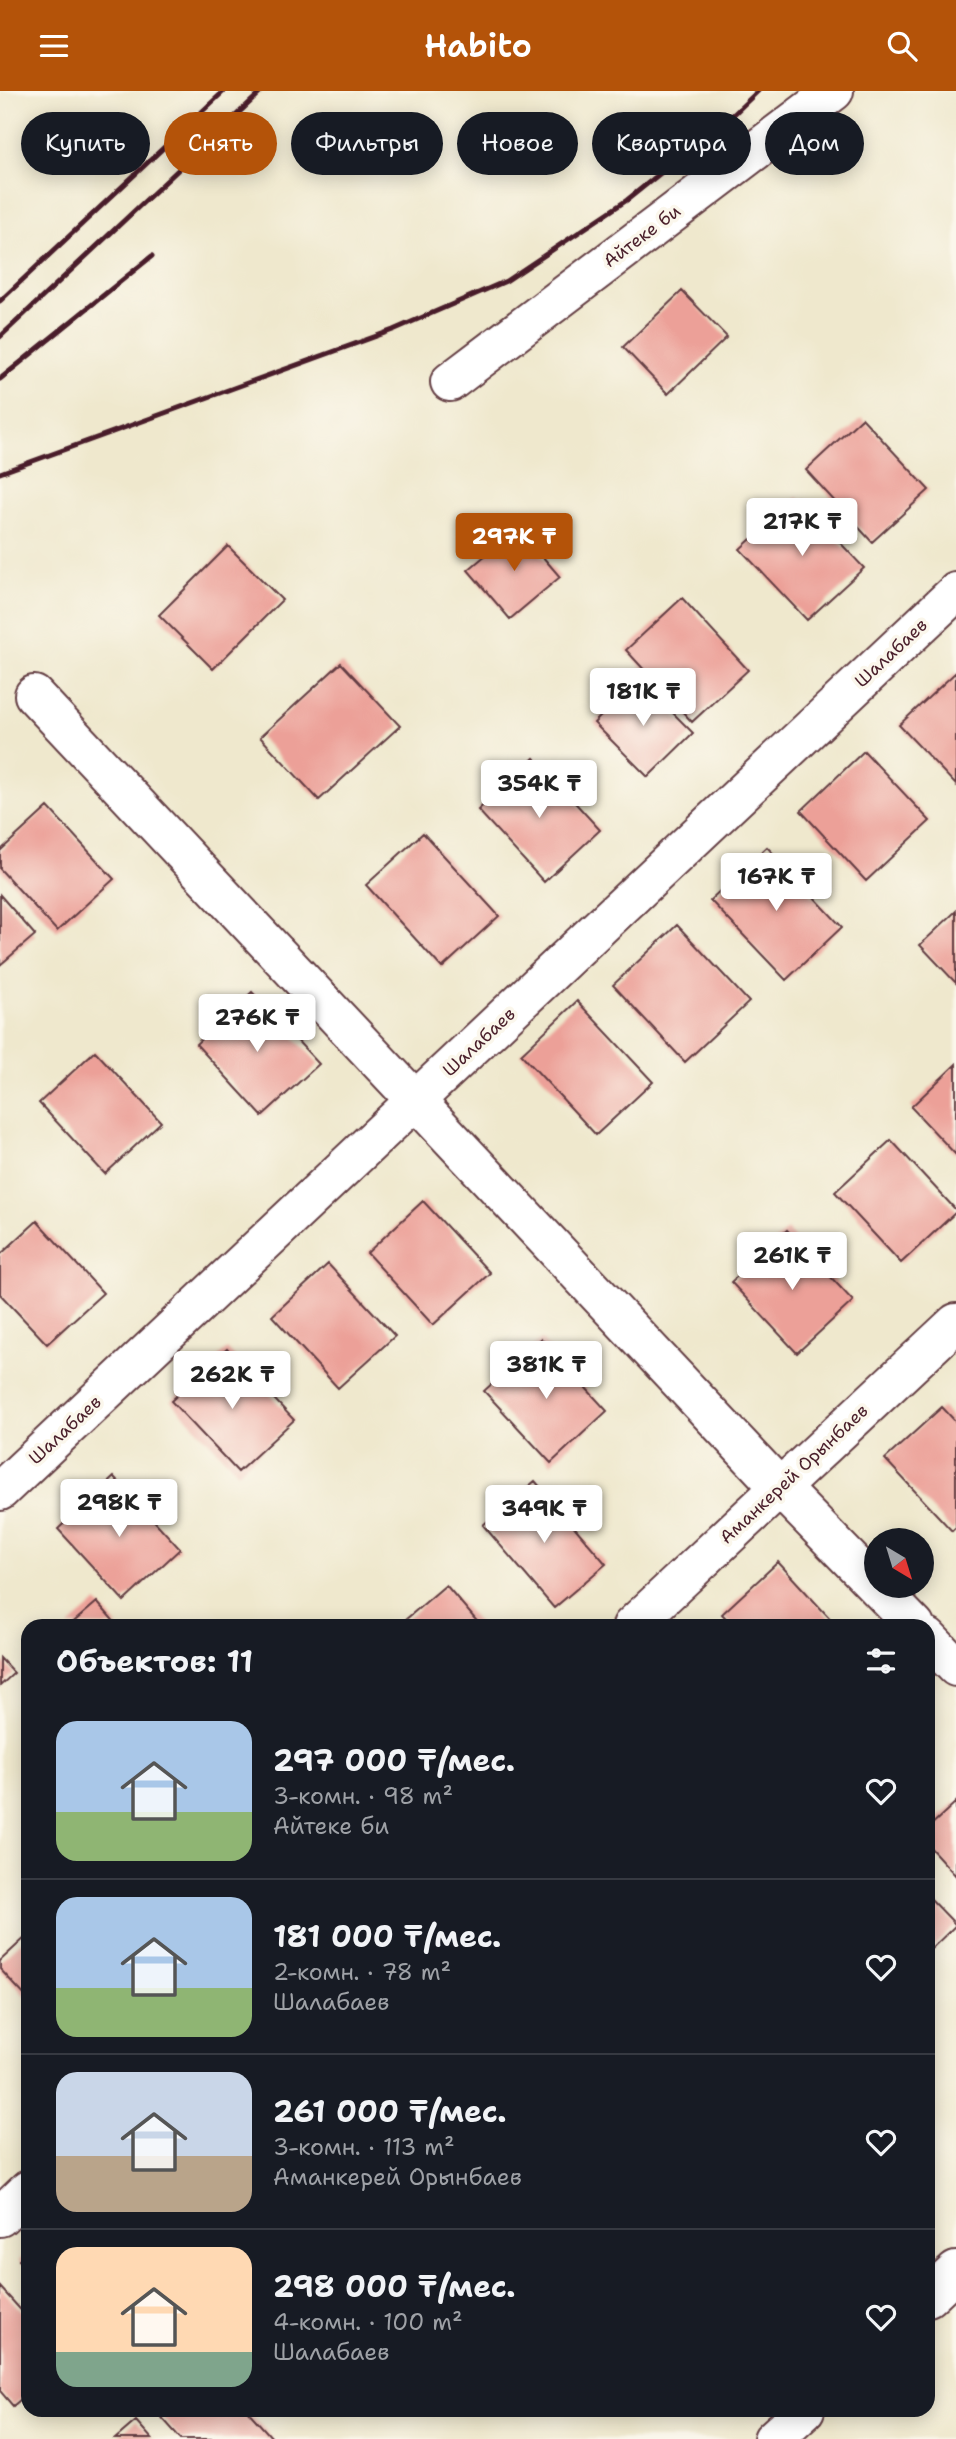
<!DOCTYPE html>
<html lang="ru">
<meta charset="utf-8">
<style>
body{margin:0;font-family:"Shantell Sans",sans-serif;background:#20242c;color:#f1f3f6;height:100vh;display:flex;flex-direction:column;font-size:26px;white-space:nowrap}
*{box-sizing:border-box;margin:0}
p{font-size:23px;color:#9ea1a6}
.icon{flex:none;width:38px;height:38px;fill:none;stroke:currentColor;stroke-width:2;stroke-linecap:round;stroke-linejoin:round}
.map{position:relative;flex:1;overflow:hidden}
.drawer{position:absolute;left:21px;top:1528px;width:914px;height:798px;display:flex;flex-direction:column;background:#171b24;border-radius:21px;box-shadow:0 4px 18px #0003}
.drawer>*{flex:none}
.guide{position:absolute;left:21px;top:21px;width:915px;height:63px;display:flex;gap:14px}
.needle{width:46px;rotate:142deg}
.controls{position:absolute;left:864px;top:1437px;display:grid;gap:14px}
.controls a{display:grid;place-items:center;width:70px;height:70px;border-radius:50%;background:#171b24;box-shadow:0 4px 18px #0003;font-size:35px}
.price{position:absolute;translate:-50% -60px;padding:0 16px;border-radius:7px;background:#fff;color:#222;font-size:23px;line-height:46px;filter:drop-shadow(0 2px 4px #0008)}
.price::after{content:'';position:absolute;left:50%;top:42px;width:21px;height:16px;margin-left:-10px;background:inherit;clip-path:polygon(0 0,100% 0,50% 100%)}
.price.current{background:#b45309;color:#fff}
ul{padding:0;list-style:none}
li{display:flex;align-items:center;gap:21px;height:175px;padding:0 35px}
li+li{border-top:2px solid #363941}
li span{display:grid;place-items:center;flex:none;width:196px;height:140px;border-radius:21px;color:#555}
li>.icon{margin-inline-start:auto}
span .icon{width:84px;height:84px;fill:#fffc;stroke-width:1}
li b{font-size:30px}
h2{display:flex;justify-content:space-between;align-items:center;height:84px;padding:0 35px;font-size:30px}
.pill{padding:0 24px;border-radius:32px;background:#171b24;box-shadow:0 4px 18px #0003;font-size:24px;line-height:63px}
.pill.current{background:#b45309;color:#fff}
header{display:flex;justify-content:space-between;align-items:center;height:91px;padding:0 35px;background:#b45309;color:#fff;font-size:32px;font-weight:600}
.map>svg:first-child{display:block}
.building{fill:#eca098}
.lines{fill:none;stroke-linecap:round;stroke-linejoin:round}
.minor-casing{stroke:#633d43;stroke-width:42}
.minor{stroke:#fff;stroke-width:38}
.rail{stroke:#4a1f2b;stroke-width:5}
.labels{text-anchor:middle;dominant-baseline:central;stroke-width:7;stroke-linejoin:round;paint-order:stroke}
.street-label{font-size:18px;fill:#4a1f2b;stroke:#fbf7ec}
</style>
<header><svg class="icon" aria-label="menu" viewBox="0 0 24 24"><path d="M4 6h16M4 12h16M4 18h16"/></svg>Habito<svg class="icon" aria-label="search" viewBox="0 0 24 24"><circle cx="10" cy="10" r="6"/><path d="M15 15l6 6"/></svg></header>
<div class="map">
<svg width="956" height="2348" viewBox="0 0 956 2348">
<rect width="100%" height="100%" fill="#fbf7ec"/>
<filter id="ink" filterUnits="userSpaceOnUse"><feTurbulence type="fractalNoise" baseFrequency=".0143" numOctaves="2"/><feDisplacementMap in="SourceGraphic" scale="14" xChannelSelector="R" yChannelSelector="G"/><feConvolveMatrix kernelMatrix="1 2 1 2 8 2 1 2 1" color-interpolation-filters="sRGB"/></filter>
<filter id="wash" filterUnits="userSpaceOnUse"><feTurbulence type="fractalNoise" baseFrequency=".00686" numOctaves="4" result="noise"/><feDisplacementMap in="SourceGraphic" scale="28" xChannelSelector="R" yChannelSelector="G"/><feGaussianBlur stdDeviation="1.57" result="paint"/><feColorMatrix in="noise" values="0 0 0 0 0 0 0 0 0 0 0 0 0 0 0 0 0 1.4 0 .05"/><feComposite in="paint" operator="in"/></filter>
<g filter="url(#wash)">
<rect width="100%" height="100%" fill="#efe8cd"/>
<g id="blocks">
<path class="building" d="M 682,200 L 727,246 L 668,303 L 623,256 Z
M 862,327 L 929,399 L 872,451 L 806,379 Z
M 797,406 L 864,477 L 807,529 L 740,458 Z
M 518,437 L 560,486 L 510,528 L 468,479 Z
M 228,455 L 282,509 L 213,578 L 159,524 Z
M 682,507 L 748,579 L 692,631 L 626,559 Z
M 341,572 L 400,635 L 319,709 L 260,646 Z
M 956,581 L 956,694 L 899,634 Z
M 638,587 L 693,642 L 648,686 L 594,632 Z
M 864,660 L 930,730 L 866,790 L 801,720 Z
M 534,667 L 600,739 L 544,791 L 478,719 Z
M 48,716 L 114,788 L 57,840 L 0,778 L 0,760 Z
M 423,742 L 499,825 L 442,877 L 366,794 Z
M 767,756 L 842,836 L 786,889 L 710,809 Z
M 0,804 L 35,844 L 0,874 Z
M 956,820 L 956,892 L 920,854 Z
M 677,834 L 749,911 L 685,971 L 613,894 Z
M 252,901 L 319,973 L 262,1025 L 196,953 Z
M 577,910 L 653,991 L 596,1044 L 521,963 Z
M 95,960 L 161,1031 L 105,1083 L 39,1012 Z
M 956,973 L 956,1064 L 911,1016 Z
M 891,1049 L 956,1119 L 956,1121 L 901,1172 L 835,1101 Z
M 423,1110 L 490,1182 L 433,1234 L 367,1162 Z
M 37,1130 L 103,1202 L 47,1253 L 0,1203 L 0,1164 Z
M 787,1139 L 853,1210 L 797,1262 L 731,1191 Z
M 328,1173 L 395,1245 L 338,1297 L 272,1225 Z
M 541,1248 L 607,1320 L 551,1372 L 484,1300 Z
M 227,1258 L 294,1329 L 238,1381 L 171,1310 Z
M 942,1316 L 956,1331 L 956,1436 L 952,1440 L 885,1368 Z
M 114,1386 L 180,1458 L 124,1510 L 58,1438 Z
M 535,1390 L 606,1473 L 554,1517 L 483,1434 Z
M 778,1471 L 837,1535 L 733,1535 L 722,1523 Z
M 446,1494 L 481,1535 L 398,1535 Z
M 97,1511 L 118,1535 L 69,1535 Z
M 0,1567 L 14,1582 L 0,1595 Z
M 956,1711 L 956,1785 L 928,1754 L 928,1737 Z
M 928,1805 L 956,1834 L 928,1861 Z
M 28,1844 L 28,1908 L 0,1878 L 0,1870 Z
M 28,2161 L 28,2179 L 19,2169 Z
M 0,2196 L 28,2227 L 28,2302 L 13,2315 L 0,2300 Z
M 158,2319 L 247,2319 L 273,2348 L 181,2348 L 156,2320 Z
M 136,2330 L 152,2348 L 115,2348 Z"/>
</g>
</g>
<g filter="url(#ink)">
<use href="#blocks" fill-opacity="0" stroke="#633d43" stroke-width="2"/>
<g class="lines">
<defs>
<path id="minor" d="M 450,291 L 834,0
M 34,604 L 780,1397 L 915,1535
M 0,1400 L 956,501
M 632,1535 L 956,1232
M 928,1547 L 956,1576
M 0,2126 L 28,2099
M 928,2206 L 956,2180
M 773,2348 L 805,2319"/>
</defs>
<use href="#minor" class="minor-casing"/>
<use href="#minor" class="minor"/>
<path class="rail" d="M 0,210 L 224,0
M 0,246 L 262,0
M 0,288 L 152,165
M 0,382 L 393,239 L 506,190 L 627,109 L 734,23 L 758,0"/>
</g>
</g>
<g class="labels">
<g class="street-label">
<text transform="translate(642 145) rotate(-37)">Айтеке би</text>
<text transform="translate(891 562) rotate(-43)">Шалабаев</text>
<text transform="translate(479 951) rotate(-43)">Шалабаев</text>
<text transform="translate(65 1339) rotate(-43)">Шалабаев</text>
<text transform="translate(794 1383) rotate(-43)">Аманкерей Орынбаев</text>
</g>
</g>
</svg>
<div class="controls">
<a><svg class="needle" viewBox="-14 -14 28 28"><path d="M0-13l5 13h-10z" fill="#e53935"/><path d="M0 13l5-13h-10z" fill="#9ea1a6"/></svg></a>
</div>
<b class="price" style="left:802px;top:467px">217K ₸</b>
<b class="price current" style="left:514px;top:482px">297K ₸</b>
<b class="price" style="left:643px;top:637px">181K ₸</b>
<b class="price" style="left:539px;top:729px">354K ₸</b>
<b class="price" style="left:776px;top:822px">167K ₸</b>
<b class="price" style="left:257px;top:963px">276K ₸</b>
<b class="price" style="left:792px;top:1201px">261K ₸</b>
<b class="price" style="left:546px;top:1310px">381K ₸</b>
<b class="price" style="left:232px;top:1320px">262K ₸</b>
<b class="price" style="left:119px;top:1448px">298K ₸</b>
<b class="price" style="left:544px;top:1454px">349K ₸</b>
<div class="guide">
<a class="pill">Купить</a>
<a class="pill current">Снять</a>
<a class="pill">Фильтры</a>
<a class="pill">Новое</a>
<a class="pill">Квартира</a>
<a class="pill">Дом</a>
</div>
<section class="drawer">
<h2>Объектов: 11<svg class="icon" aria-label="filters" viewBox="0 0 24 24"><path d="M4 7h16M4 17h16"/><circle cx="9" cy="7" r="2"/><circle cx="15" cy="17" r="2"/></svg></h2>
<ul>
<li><span style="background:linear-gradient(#a9c7e8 65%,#8fb573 0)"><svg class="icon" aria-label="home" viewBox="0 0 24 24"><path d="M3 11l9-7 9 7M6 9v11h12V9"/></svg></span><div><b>297 000 ₸/мес.</b><p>3-комн. · 98 m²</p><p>Айтеке би</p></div><svg class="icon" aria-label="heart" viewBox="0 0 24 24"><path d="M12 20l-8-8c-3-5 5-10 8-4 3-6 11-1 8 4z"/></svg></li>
<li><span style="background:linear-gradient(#a9c7e8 65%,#8fb573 0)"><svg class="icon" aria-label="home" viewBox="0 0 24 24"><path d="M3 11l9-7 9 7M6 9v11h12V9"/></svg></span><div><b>181 000 ₸/мес.</b><p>2-комн. · 78 m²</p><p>Шалабаев</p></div><svg class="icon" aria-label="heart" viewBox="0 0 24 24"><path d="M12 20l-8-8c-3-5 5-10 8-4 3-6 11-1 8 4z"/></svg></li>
<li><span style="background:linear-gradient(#c9d6e8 60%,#b9a48a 0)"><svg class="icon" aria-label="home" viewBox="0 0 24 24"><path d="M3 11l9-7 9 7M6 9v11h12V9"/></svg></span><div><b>261 000 ₸/мес.</b><p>3-комн. · 113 m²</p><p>Аманкерей Орынбаев</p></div><svg class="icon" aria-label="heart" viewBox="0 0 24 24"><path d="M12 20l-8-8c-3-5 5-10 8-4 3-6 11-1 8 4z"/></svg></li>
<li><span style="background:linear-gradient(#ffd9b3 75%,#7fa58c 0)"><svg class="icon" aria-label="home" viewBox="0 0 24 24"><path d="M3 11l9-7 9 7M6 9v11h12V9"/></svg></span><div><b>298 000 ₸/мес.</b><p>4-комн. · 100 m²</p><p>Шалабаев</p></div><svg class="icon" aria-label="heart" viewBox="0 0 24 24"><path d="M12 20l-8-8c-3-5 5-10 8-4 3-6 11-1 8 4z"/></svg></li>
</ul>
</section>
</div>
